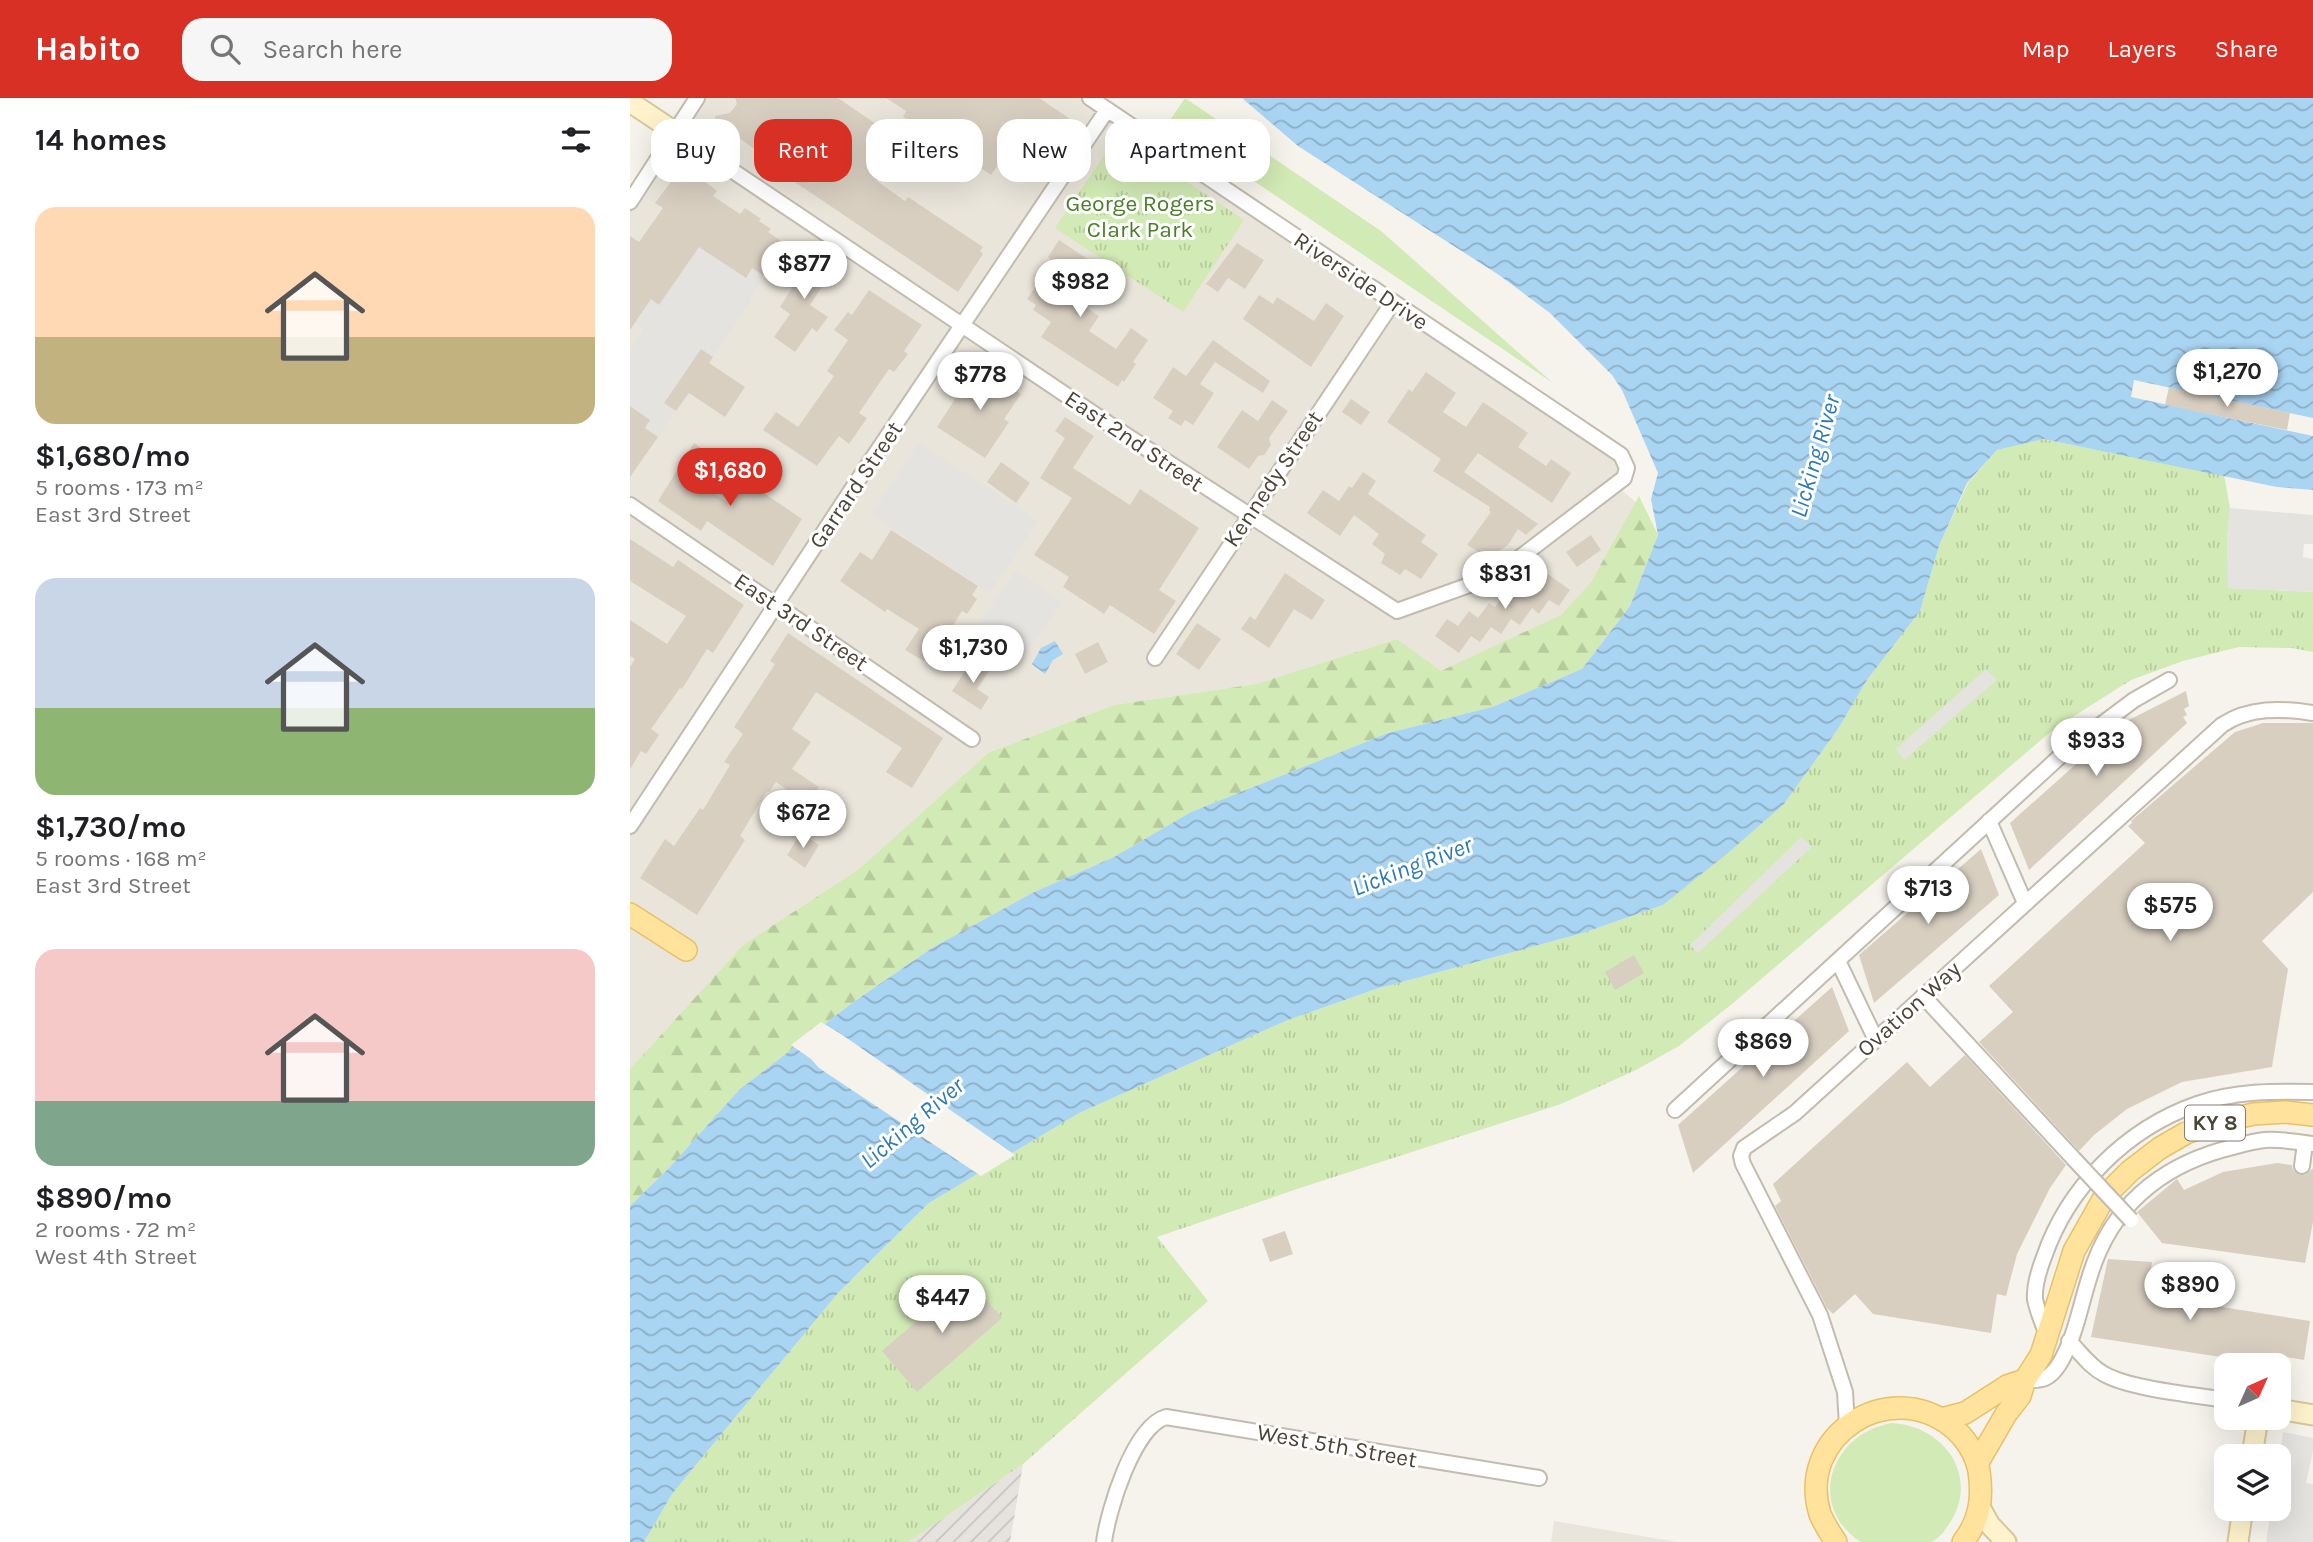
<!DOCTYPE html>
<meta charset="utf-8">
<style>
body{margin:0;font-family:Karla,sans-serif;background:#f6f6f6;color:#202124;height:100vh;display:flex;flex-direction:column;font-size:26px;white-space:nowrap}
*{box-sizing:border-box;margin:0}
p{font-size:23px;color:#757577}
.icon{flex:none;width:38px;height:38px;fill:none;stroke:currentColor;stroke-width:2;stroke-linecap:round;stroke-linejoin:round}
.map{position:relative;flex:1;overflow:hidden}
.sheet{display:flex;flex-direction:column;background:#fff;width:630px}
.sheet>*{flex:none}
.banner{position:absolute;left:21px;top:21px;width:665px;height:63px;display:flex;gap:14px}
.needle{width:46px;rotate:45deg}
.buttons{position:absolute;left:1584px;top:1255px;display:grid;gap:14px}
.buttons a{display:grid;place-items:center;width:77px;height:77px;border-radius:14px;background:#fff;box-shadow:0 7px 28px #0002;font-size:35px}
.price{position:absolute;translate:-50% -60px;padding:0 16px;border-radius:24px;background:#fff;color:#222;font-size:23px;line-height:46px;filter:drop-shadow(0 2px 4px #0008)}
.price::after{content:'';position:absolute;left:50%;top:42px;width:21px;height:16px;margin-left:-10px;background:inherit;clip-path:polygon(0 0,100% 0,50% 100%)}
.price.current{background:#d93025;color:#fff}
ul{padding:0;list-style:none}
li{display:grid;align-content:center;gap:14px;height:371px;padding:0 35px}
li span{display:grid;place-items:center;height:217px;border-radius:21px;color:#555}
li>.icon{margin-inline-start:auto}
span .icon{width:126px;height:126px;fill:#fffc;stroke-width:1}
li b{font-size:30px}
h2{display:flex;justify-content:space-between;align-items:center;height:84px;padding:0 35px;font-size:30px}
.chip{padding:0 24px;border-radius:21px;background:#fff;box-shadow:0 7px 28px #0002;font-size:24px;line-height:63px}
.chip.current{background:#d93025;color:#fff}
header{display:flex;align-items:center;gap:42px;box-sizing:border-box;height:98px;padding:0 35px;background:#d93025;color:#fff}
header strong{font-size:33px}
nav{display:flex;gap:38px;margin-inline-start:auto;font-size:24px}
.search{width:490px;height:63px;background:#f6f6f6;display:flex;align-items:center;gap:18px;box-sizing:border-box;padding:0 24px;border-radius:21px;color:#757577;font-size:26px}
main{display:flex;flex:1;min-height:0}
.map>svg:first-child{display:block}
.residential{fill:#eae5da}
.industrial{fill:url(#industrial-furrows)}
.grass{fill:#d2eab5}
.forest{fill:url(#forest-firs)}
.park{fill:url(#park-tufts)}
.parking{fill:#e5e3e0}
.water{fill:url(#water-waves)}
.pier{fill:#f6f3ec}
.building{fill:#d8cfc1}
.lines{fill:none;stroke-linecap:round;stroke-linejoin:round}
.street-casing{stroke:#c2bbae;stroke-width:18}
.secondary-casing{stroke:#d6c79b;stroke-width:23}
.primary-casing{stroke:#e6c16a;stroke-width:24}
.street{stroke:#fff;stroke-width:14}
.secondary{stroke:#fff3cd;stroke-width:19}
.primary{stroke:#ffe39c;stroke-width:21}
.street-bridge-casing{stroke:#c2bbae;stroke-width:18;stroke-linecap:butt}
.street-bridge{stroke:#fff;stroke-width:14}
.labels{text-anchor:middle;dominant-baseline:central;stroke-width:6;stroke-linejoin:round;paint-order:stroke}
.shield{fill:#fff;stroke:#817c74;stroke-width:2}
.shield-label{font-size:21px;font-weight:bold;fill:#4b4439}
.park-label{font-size:23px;fill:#4a7f2a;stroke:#fff}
.street-label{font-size:23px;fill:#4b4439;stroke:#fff}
.water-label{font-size:24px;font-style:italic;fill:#2e7ab2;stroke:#fff}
</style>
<header>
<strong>Habito</strong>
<div class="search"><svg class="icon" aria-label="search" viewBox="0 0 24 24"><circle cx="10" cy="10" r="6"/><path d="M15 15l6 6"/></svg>Search here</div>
<nav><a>Map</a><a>Layers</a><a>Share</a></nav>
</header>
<main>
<section class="sheet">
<h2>14 homes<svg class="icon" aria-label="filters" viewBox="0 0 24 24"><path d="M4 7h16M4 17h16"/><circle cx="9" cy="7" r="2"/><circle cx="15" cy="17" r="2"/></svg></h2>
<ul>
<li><span style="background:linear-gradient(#ffd9b3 60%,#c2b280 0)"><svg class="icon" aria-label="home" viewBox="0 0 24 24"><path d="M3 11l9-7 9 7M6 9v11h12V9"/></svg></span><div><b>$1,680/mo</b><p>5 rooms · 173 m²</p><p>East 3rd Street</p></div></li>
<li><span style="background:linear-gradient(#c9d6e8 60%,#8fb573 0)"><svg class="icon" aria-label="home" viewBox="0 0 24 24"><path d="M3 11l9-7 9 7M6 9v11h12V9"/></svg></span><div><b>$1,730/mo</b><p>5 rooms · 168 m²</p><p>East 3rd Street</p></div></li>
<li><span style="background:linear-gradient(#f6c9c9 70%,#7fa58c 0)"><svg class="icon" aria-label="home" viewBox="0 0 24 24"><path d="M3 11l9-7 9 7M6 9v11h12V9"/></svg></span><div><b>$890/mo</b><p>2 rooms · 72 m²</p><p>West 4th Street</p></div></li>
</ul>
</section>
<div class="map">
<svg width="1683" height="1444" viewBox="0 0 1683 1444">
<defs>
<pattern id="industrial-furrows" width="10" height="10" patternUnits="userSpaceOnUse" patternTransform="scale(1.75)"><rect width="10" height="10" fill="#e6e2dd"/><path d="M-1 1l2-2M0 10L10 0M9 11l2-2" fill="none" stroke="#c7c3be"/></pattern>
<pattern id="forest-firs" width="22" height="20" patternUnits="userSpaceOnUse" patternTransform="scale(1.75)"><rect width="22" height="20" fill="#d2eab5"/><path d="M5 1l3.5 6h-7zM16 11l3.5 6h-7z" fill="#b6ca9c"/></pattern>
<pattern id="park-tufts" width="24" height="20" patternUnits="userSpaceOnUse" patternTransform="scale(1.75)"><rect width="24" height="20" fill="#d2eab5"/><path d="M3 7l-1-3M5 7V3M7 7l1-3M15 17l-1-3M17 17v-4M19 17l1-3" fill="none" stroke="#b6ca9c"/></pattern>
<pattern id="water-waves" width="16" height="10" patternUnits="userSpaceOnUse" patternTransform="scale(1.75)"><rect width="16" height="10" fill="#a9d4f2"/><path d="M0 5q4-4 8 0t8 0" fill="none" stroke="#8caec5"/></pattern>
</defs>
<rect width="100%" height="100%" fill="#f6f3ec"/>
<path class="residential" d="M 67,0 L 460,0 L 991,357 L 987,388 L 1008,406 L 961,484 L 931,517 L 811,574 L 767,541 L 626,586 L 484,607 L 358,655 L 229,771 L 113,847 L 0,971 L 0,104 Z
M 924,1423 L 1047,1444 L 921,1444 Z"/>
<path class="industrial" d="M 393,1366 L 380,1444 L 278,1444 Z"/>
<path class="grass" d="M 555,0 L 751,133 L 923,285 L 538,25 Z
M 1262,1325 C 1316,1328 1352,1382 1317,1429 C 1314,1434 1307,1442 1301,1444 C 1292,1444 1244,1444 1231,1444 C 1175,1408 1201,1335 1262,1325 Z"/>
<path class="forest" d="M 1009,398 L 1028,437 L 1000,508 L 952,571 L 862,609 L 758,635 L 561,714 L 484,759 L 402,795 L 302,850 L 222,905 L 109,992 L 39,1070 L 0,1108 L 0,971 L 113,847 L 229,771 L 358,655 L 484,607 L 626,586 L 767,541 L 811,573 L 931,517 L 961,484 Z"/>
<path class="park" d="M 488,37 L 614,122 L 553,214 L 425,130 Z
M 1412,341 L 1594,377 L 1600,410 L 1597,442 L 1599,490 L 1683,494 L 1683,554 L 1662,550 L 1609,549 L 1553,563 L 1501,582 L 1425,630 L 1102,906 L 1049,948 L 1006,972 L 931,1006 L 676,1088 L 527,1139 L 578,1203 L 393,1366 L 278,1444 L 14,1444 L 42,1396 L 208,1195 L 299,1105 L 449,1015 L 658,922 L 746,891 L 953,835 L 1033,807 L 1154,706 L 1208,631 L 1237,582 L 1290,513 L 1309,448 L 1338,385 L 1367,352 Z"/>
<path class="parking" d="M 61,141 L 115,180 L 122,170 L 133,177 L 120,204 L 83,259 L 71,251 L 34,305 L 46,313 L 28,339 L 15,330 L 20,322 L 0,308 L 0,251 L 13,231 L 4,225 L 20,201 L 30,206 L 55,169 Z
M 289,344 L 408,423 L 360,495 L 241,416 Z
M 1600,410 L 1683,417 L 1683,446 L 1674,446 L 1673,459 L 1683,461 L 1683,494 L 1598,490 L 1597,442 Z
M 386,472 L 433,504 L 391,561 L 346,529 Z
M 1356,571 L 1367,582 L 1274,662 L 1266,651 Z
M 1171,739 L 1182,749 L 1068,855 L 1060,847 Z
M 1653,1334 L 1683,1340 L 1683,1353 L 1676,1385 L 1683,1386 L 1683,1444 L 1636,1444 L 1641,1411 L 1648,1410 L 1649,1365 Z"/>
<path class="water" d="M 612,0 L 1683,0 L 1683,392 L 1647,389 L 1413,341 L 1367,352 L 1337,385 L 1309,448 L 1290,513 L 1237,582 L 1208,631 L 1154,706 L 1099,754 L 1033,807 L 953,835 L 746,891 L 658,922 L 449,1015 L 299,1105 L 208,1195 L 42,1396 L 14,1444 L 0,1444 L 0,1108 L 39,1070 L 109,992 L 222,905 L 302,850 L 402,795 L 484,759 L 561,714 L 758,635 L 862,609 L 952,571 L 1000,508 L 1028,437 L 1021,401 L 1028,375 L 992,292 L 982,277 L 920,215 L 869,177 L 668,48 Z
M 425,543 L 433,556 L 423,562 L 415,576 L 402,566 L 411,550 Z"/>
<path class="pier" d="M 1504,282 L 1683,320 L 1683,338 L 1501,299 Z
M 191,924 L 211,936 L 385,1057 L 351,1078 L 189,970 L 181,961 L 161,947 Z"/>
<path class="building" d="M 105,0 L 208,0 L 249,28 L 244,35 L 266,50 L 260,59 L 262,60 L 247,83 L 275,103 L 278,99 L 353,149 L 350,153 L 353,156 L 328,194 L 141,68 L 143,64 L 109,40 L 105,46 L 88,35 L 85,18 L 100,15 L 107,6 Z
M 256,0 L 409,0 L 443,23 L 409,74 L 378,53 L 361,77 L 348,68 L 350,65 L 273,19 L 276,13 Z
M 56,69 L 87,93 L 83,98 L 110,116 L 115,110 L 131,121 L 129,123 L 141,131 L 138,134 L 154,145 L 133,177 L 122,170 L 116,180 L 69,149 L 29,207 L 21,201 L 0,232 L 0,138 L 9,144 L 33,110 L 25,105 L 43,81 L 47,84 Z
M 429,142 L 465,166 L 442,200 L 469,218 L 459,233 L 486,251 L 501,230 L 518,242 L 503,264 L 506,266 L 494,284 L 492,282 L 488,289 L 411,239 L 421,224 L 403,212 L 406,207 L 397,201 L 423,163 L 418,159 Z
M 607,145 L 634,162 L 615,191 L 598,180 L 588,194 L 576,186 Z
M 181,152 L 205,169 L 180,207 L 198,219 L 187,234 L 182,230 L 165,254 L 144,239 L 160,216 L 150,209 L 162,190 L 157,187 Z
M 239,192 L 292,227 L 274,253 L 278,256 L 264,274 L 259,271 L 229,315 L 237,320 L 219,346 L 209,338 L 187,368 L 133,332 L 146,314 L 168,329 L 204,278 L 197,273 L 218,242 L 204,232 L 218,214 L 222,217 Z
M 629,197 L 643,206 L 647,199 L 684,223 L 696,205 L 714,218 L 681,269 L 613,221 Z
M 583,242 L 640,283 L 633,295 L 585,264 L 570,286 L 584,295 L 563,327 L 555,322 L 551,328 L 538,320 L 543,313 L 523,300 L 543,269 L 556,278 Z
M 71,251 L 83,259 L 79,265 L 115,289 L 95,319 L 59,295 L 46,313 L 34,305 Z
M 345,270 L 357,279 L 364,278 L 391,296 L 374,321 L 379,324 L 355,360 L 307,329 Z
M 796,274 L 826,295 L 813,314 L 836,329 L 853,304 L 898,335 L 888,349 L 916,368 L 921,361 L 941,375 L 922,405 L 848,355 L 834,374 L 908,426 L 896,437 L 888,431 L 878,447 L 858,460 L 837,447 L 861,414 L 859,413 L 860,409 L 803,373 L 811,361 L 757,324 L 779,291 L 782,294 Z
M 1539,289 L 1660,315 L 1657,332 L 1535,307 Z
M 721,301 L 740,314 L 731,327 L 712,314 Z
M 642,302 L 658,313 L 639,340 L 641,347 L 634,357 L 628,358 L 619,371 L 587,349 L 612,312 L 628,323 Z
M 0,308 L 20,322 L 15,330 L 28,339 L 0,379 Z
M 435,319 L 464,338 L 443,370 L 500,407 L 510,391 L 569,430 L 529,492 L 546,503 L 524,536 L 480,507 L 474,516 L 433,489 L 439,479 L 404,457 L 442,400 L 410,380 L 435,340 L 425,333 Z
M 64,345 L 90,363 L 72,388 L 99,405 L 115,382 L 172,421 L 143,468 L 77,423 L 71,433 L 28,403 Z
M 371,364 L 400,385 L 386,405 L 357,384 Z
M 733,374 L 746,383 L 738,396 L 796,437 L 791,444 L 808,456 L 791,481 L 775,471 L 770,477 L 751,465 L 755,456 L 742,446 L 749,436 L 724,417 L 710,438 L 677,415 L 693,392 L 709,403 L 719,388 L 722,390 Z
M 261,432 L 348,488 L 342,497 L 347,501 L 337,516 L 332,513 L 317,537 L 313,534 L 294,563 L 275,552 L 289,531 L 257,511 L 255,514 L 210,483 L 230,454 L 242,462 Z
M 961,437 L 971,452 L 947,469 L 936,454 Z
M 0,441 L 43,469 L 48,462 L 114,507 L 83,555 L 77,551 L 52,591 L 50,590 L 21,631 L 29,637 L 16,656 L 11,653 L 0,671 L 0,569 L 5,561 L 0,558 L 0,522 L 37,546 L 56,518 L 0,483 Z
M 911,471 L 940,492 L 929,508 L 919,502 L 909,516 L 902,510 L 890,527 L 881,521 L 871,536 L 861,529 L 850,544 L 841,538 L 829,555 L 805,538 L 817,521 L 828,528 L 839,513 L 848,520 L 859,505 L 865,509 L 877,493 L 883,497 L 893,483 L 900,488 Z
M 655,475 L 695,502 L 682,522 L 664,511 L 639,550 L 611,531 L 620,518 L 625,522 Z
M 567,525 L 591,541 L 569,572 L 546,556 Z
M 158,535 L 313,640 L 282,690 L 256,674 L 272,650 L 186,594 L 162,631 L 181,644 L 162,671 L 189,689 L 177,706 L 146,684 L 139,694 L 137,693 L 110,738 L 115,742 L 67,817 L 10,780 L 35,741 L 44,748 L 70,710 L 73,712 L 100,667 L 94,664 L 113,636 L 104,629 L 145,566 L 140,563 Z
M 468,544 L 478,564 L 455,576 L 445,556 Z
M 343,561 L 360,572 L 347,591 L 359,599 L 351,612 L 322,593 Z
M 1556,593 L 1559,608 L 1554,611 L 1557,617 L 1553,619 L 1557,625 L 1399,772 L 1380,725 L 1491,626 Z
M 1633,625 L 1683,625 L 1683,794 L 1632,843 L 1658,871 L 1642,969 L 1552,984 L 1497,1011 L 1464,1037 L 1449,1053 L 1349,944 L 1383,914 L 1359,888 L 1515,745 L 1498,728 L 1502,725 L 1501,723 L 1605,634 Z
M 171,735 L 189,747 L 175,770 L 157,757 Z
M 1351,751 L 1369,797 L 1244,905 L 1229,857 Z
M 1004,857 L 1014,875 L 985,892 L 975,874 Z
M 1202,889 L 1219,933 L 1063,1075 L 1048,1027 Z
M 1335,957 L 1436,1067 L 1420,1090 L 1387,1156 L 1376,1198 L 1367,1196 L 1361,1235 L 1243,1216 L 1225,1196 L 1203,1216 L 1197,1210 L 1145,1108 L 1151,1103 L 1143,1086 L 1277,964 L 1300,989 Z
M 1647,1065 L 1662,1067 L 1663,1072 L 1670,1077 L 1676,1077 L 1683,1070 L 1683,1124 L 1675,1165 L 1532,1145 L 1507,1114 L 1547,1081 L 1554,1092 L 1593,1074 Z
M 655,1133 L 663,1156 L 640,1164 L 632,1141 Z
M 1478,1161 L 1522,1164 L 1517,1197 L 1680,1223 L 1674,1262 L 1650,1258 L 1649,1268 L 1461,1239 Z
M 337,1180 L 372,1220 L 287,1294 L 252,1253 Z"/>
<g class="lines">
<defs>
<path id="street" d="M 45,34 L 479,326 L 767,513 L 867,477 L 994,380 L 997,370 L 991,357 L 460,0
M 0,104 L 67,0
M 0,407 L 342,641
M 525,560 L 763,204
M 1359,723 L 1395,805
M 0,728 L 238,367 L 477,12
M 1208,863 L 1246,942
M 1293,898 L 1443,1060
M 1045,1012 L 1437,652 L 1504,602 L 1539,582
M 1672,1068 L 1675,1045
M 1417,1237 C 1413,1226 1407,1213 1405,1201 C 1404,1187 1409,1172 1414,1159 C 1438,1089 1496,1031 1567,1006 C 1605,993 1643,993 1683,994
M 1439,1243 C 1450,1254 1460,1269 1474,1276 C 1500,1291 1565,1297 1596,1302
M 1395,1282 C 1413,1283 1420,1281 1430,1265 C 1448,1234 1452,1196 1465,1163 C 1489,1100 1540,1064 1603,1049 C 1614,1046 1624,1043 1635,1042 C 1650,1041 1668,1044 1683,1046
M 1217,1328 L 1215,1294 L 1190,1217 L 1113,1066 L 1111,1058 L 1114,1050 L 1165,1015 L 1592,627 C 1619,609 1651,610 1683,615
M 474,1444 C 478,1413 503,1329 536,1319 L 909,1380"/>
<path id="secondary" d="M 0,4 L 45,34
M 1648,1311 L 1683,1317
M 1622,1358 L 1628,1320
M 1350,1409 L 1360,1427 L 1376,1444
M 1608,1444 L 1613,1410"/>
<path id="primary" d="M 0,816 L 56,852
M 1311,1321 L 1335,1315 L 1377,1288 L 1395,1282
M 1347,1366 L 1376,1316 L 1390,1298 L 1395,1282 L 1411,1257 L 1444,1153 L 1475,1098 L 1500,1073 L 1530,1050 L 1556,1035 L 1591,1023 L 1624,1016 L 1655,1014 L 1683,1017
M 1206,1444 C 1200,1435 1194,1426 1190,1416 C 1166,1338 1258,1279 1321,1328 C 1335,1339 1346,1356 1349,1373 C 1353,1400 1350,1422 1333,1444"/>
</defs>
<use href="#street" class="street-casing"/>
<use href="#secondary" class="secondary-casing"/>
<use href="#primary" class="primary-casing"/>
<use href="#street" class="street"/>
<use href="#secondary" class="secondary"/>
<use href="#primary" class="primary"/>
<defs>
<path id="street-bridge" d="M 1443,1060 L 1501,1122"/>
</defs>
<use href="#street-bridge" class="street-bridge-casing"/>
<use href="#street-bridge" class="street-bridge"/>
</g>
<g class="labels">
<rect class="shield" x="1555" y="1007.5" width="60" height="35" rx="5"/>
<g class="shield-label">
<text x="1585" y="1025">KY 8</text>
</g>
<g class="park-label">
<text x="510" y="105">George Rogers<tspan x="510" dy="26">Clark Park</tspan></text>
</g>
<g class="street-label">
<text transform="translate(731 183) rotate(34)">Riverside Drive</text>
<text transform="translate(504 343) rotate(34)">East 2nd Street</text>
<text transform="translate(643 381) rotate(-56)">Kennedy Street</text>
<text transform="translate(226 387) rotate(-56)">Garrard Street</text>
<text transform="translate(171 524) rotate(34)">East 3rd Street</text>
<text transform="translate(1279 911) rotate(-42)">Ovation Way</text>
<text transform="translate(707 1348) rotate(10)">West 5th Street</text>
</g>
<g class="water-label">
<text transform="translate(1185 358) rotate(-74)">Licking River</text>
<text transform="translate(782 768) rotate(-21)">Licking River</text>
<text transform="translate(282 1025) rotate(-40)">Licking River</text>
</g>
</g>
</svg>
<div class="buttons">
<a><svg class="needle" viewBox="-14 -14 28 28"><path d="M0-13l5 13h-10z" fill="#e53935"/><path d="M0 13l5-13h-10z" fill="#757577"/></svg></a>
<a><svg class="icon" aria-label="layers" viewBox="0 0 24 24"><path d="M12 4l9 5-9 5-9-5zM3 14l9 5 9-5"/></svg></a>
</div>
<b class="price" style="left:174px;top:203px">$877</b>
<b class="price" style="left:450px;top:221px">$982</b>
<b class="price" style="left:1597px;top:311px">$1,270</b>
<b class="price" style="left:350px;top:314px">$778</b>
<b class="price current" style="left:100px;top:410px">$1,680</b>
<b class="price" style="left:875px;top:513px">$831</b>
<b class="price" style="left:343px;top:587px">$1,730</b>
<b class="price" style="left:1466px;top:680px">$933</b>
<b class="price" style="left:173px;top:752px">$672</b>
<b class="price" style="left:1298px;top:828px">$713</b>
<b class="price" style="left:1540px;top:845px">$575</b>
<b class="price" style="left:1133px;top:981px">$869</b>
<b class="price" style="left:1560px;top:1224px">$890</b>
<b class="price" style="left:312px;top:1237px">$447</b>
<div class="banner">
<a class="chip">Buy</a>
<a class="chip current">Rent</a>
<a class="chip">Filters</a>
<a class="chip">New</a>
<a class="chip">Apartment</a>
</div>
</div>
</main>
